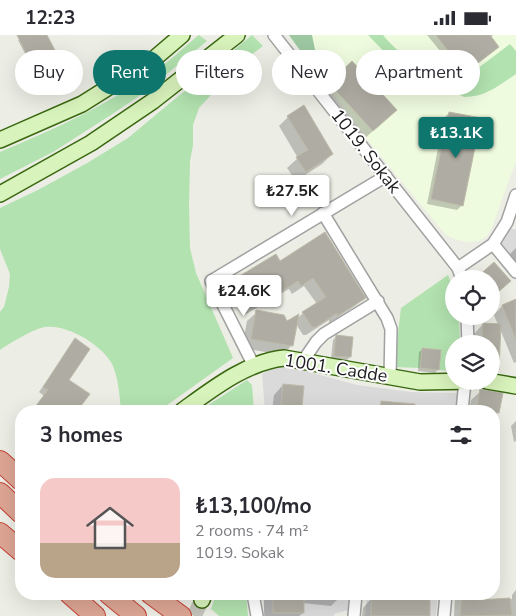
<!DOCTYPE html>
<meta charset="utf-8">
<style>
body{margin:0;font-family:"Nunito Sans",sans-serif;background:#f7f7f7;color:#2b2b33;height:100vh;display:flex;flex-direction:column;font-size:19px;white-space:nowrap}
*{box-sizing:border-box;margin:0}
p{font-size:16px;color:#7c7c81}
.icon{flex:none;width:28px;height:28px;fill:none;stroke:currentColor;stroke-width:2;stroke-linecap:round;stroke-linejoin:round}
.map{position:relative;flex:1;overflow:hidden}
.drawer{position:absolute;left:15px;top:370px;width:485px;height:195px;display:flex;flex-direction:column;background:#fff;border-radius:20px;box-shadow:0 5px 20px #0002}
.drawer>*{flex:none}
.banner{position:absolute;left:15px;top:15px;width:486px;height:45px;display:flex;gap:10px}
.controls{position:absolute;left:445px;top:235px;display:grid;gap:10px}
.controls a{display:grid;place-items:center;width:55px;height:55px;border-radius:50%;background:#fff;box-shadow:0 5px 20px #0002;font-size:25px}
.price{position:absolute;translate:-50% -42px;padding:0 11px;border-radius:5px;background:#fff;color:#222;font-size:16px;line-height:32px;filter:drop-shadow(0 1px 2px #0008)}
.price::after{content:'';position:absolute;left:50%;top:30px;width:15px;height:11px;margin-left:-8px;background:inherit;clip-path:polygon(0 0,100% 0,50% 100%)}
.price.active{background:#0f766e;color:#fff}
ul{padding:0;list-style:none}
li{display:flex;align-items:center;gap:15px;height:125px;padding:0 25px}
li+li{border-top:1px solid #e1e1e2}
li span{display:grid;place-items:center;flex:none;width:140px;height:100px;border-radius:15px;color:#555}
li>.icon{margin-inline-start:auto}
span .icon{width:60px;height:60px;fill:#fffc;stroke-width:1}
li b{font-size:21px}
h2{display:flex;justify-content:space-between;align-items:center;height:60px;padding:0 25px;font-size:21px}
.chip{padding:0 18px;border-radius:22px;background:#fff;box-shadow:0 5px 20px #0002;font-size:18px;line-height:45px}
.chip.active{background:#0f766e;color:#fff}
.status{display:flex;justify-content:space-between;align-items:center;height:35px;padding:0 25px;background:#fff;direction:ltr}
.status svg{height:14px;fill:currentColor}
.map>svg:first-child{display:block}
.residential{fill:#dbdada}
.education{fill:#effbdf}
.grass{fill:#b2e2af}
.forest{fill:#9dc8a2}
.shadow{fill:#0003}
.building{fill:#afada3;stroke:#bdbaa8}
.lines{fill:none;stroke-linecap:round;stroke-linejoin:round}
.secondary-tunnel{stroke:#c3c3bc;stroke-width:15;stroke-dasharray:15 8;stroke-linecap:butt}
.street-casing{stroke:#a1a1a1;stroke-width:14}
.secondary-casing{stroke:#396810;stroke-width:18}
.highway-casing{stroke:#c64136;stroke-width:22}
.street{stroke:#fff;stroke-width:11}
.secondary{stroke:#d9f3bc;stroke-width:15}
.highway{stroke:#dda593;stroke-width:20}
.labels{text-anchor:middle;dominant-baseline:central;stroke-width:4;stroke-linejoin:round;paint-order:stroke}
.street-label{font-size:18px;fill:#1d1d1d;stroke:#fff}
</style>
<div class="status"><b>12:23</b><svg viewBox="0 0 49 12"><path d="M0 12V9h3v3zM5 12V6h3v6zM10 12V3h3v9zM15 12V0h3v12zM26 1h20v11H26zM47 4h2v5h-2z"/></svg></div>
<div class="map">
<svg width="516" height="581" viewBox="0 0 516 581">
<rect width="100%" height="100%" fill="#ecede4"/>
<path class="residential" d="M 510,193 L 516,195 L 516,232 L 499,210 Z
M 287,331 L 357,350 L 412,357 L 457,358 L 456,376 L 265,376 L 262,339 L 272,333 Z
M 262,559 L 349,559 L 348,575 L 334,579 L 334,581 L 265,581 Z
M 367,559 L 438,559 L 436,581 L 365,581 Z"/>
<path class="education" d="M 289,0 L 516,0 L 516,126 L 492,192 L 487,201 L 479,206 L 468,207 L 457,205 L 446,200 L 374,113 Z"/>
<path class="grass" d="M 199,0 L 207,6 L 145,57 L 114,78 L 53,117 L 0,144 L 0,117 C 53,95 107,70 154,37 C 170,26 184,12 199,0 Z
M 252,0 L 263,11 L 238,30 L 199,73 L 193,90 L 193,110 L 190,126 L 189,171 L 190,213 L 196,238 L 233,323 L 163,373 L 160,376 L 121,376 C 120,363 118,339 111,327 C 100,309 67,289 45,292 C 33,294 10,308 0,315 L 0,277 L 4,272 L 9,252 L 10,239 L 0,214 L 0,173 L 38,155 L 89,127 L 128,103 Z
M 368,0 L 383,0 C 401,23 427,34 451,48 L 457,49 L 510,9 L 516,16 L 516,39 C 498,51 486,62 464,62 L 397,30 Z
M 448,240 L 454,256 L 454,281 L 459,281 L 460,309 L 454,309 L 454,336 L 439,335 L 441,315 L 423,313 L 420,333 L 394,332 L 401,273 Z
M 247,345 L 252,350 L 254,376 L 199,376 Z
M 216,559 L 246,559 L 248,581 L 219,581 L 211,574 Z"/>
<path class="forest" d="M 289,0 L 312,0 L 321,44 L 291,3 Z"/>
<path class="shadow" d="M 25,0 L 46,0 L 56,22 L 33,34 L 18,5 Z
M 427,0 L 493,0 L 491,3 L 492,16 L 448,51 L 437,37 L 449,27 Z
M 352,28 L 386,84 L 363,105 L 320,58 Z
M 449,78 L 462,170 L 457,175 L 427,169 L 444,83 Z
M 288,82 L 332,119 L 322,129 L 296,146 L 287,133 L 298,123 L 279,91 Z
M 516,213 L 516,242 L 510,239 L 504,232 L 510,219 Z
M 276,221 L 280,228 L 364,263 L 355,271 L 329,288 L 329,285 L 306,300 L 303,300 L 296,289 L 292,310 L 282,320 L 242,313 L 247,286 L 257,277 L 286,288 L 297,284 L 303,278 L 317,269 L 304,251 L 292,259 L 289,254 L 246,279 L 230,252 L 239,243 Z
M 494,229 L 509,246 L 493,260 L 491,258 L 491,244 Z
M 516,265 L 516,327 L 514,328 L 500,294 L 498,329 L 491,336 L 491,309 L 473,309 L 474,299 L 483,289 L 498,290 L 494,280 L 502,271 Z
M 336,302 L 352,303 L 350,322 L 347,325 L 331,324 L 333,305 Z
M 75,305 L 68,346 L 88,360 L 74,376 L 32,376 L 44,361 L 39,357 Z
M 423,314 L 438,334 L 435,338 L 418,336 L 419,317 Z
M 283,350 L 301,371 L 295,376 L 272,376 L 274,360 Z
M 481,356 L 501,359 L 498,378 L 494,382 L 494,376 L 469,376 L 471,365 Z
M 382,368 L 399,369 L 398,376 L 373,376 Z
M 516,386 L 516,406 L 514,407 L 511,391 Z
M 516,555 L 516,581 L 454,581 L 455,559 L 479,559 L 478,566 L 512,564 L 512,560 Z
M 264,559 L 341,559 L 341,561 L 331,571 L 303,568 L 303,578 L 299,581 L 264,581 Z
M 402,559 L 428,559 L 428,581 L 362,581 L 363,573 L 372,563 L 402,565 Z"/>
<path class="building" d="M 17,0 L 47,0 L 58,21 L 34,34 Z
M 436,0 L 490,0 L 499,12 L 453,47 L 441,31 L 453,22 Z
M 352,26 L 397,75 L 373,96 L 329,48 Z
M 304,70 L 333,119 L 306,137 L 296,122 L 308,115 L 287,81 Z
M 449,77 L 481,83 L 463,171 L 431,164 Z
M 325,197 L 366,263 L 337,281 L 337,278 L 316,292 L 312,292 L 302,277 L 326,262 L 313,243 L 301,251 L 298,246 L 256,272 L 238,242 L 276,219 L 280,226 Z
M 494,227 L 511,246 L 497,258 L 491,252 L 491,244 L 475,244 Z
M 516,264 L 516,305 L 502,270 Z
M 256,275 L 284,280 L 287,286 L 299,279 L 293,311 L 251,304 Z
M 483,288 L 501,289 L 499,335 L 491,334 L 491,309 L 482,309 Z
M 336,300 L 353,302 L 351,322 L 334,321 Z
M 75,303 L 90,314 L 69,345 L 90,359 L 77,376 L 32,376 L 48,355 L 43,352 Z
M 422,313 L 441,315 L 439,335 L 420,333 Z
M 283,349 L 304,351 L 302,372 L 281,370 Z
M 480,354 L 503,358 L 499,378 L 477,374 Z
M 381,366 L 415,369 L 415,376 L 380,376 Z
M 273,559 L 304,559 L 304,578 L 273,578 Z
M 462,559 L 480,559 L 479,565 L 510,563 L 512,580 L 460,581 Z
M 372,562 L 430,565 L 430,581 L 371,581 Z"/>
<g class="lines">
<path class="secondary-tunnel" d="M 194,581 L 202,565"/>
<defs>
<path id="street" d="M 274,0 L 458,233 L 462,244
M 323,178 L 387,283 L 391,294 L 390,342
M 493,209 L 516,237
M 458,233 L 493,209 L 507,187 L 516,160
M 467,281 L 468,309
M 303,326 L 316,307 L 324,299 L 378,266
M 254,331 L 211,246 L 386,141
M 462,376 L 465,346
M 253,559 L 257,581
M 354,581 L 356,559
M 444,581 L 446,559"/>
<path id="secondary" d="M 0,105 L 82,69 L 155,23 L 182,0
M 0,159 L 91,108 L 153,66 L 237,0
M 487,346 L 516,351
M 182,376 C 211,355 246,327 284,323 L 420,347 L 474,346
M 202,565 L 204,559"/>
<path id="highway" d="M 0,426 L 21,445
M 0,458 L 21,478
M 0,498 L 21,516
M 70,559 L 95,581
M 109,559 L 136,581
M 151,559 L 181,581"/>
</defs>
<use href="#street" class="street-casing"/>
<use href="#secondary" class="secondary-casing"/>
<use href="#highway" class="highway-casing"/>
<use href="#street" class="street"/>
<use href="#secondary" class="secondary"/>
<use href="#highway" class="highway"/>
</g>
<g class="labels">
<g class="street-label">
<text transform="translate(366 116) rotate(52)">1019. Sokak</text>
<text transform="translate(336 333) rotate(9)">1001. Cadde</text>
</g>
</g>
</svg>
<div class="controls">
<a><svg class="icon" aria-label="locate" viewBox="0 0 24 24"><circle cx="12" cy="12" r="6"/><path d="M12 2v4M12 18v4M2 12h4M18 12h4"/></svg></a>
<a><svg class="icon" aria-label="layers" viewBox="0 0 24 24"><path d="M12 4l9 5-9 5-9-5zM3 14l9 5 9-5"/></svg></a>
</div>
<b class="price active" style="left:456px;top:124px">₺13.1K</b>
<b class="price" style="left:292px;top:182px">₺27.5K</b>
<b class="price" style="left:244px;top:282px">₺24.6K</b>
<div class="banner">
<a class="chip">Buy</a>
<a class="chip active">Rent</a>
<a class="chip">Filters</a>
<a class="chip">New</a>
<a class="chip">Apartment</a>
</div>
<section class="drawer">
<h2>3 homes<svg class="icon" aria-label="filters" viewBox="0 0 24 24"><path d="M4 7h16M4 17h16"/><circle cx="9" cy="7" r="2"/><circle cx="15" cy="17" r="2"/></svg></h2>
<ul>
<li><span style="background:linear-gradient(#f6c9c9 65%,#b9a48a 0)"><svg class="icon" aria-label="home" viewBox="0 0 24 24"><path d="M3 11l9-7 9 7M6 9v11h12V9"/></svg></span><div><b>₺13,100/mo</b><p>2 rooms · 74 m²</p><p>1019. Sokak</p></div></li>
</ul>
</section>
</div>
